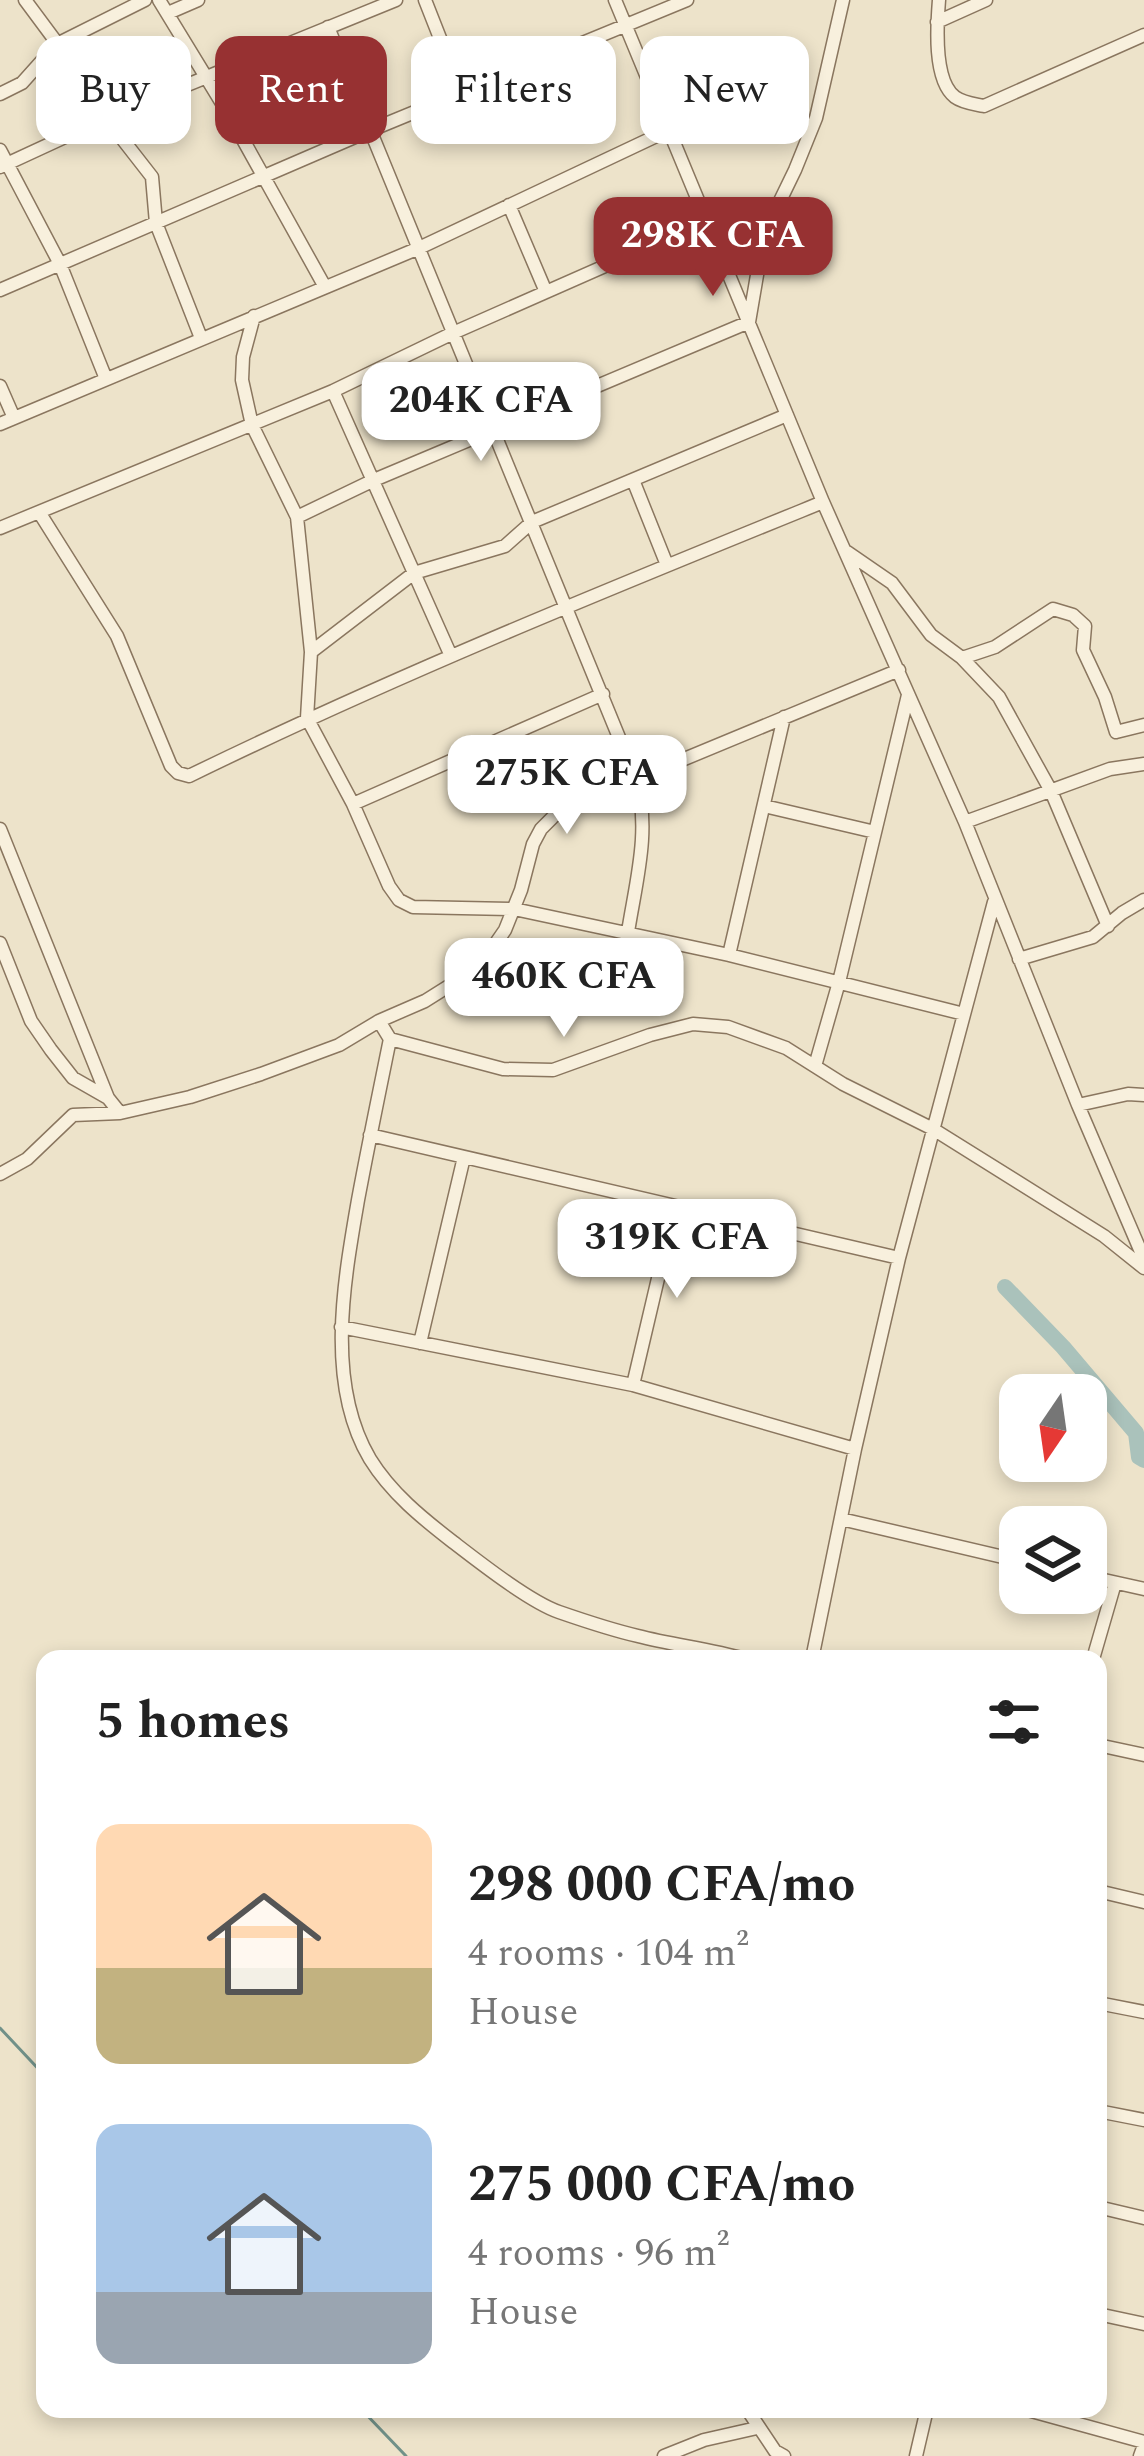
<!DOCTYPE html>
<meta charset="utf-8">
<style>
body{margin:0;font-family:Spectral,serif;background:#f2f2f2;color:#222;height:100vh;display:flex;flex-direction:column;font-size:45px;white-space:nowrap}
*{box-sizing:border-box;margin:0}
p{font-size:39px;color:#767676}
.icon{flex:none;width:66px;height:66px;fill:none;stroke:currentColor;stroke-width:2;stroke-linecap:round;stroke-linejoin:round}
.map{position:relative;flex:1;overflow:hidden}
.side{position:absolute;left:36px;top:1650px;width:1071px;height:768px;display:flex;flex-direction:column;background:#fff;border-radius:24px;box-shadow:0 6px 18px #0003}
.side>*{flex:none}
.guide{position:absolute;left:36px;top:36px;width:1074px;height:108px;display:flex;gap:24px}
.needle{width:78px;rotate:193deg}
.tools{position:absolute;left:999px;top:1374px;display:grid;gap:24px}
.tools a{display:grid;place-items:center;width:108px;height:108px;border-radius:24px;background:#fff;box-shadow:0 6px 18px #0003;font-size:60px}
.price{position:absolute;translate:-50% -102px;padding:0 27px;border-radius:24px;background:#fff;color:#222;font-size:39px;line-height:78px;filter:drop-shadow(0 3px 6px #0008)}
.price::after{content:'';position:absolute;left:50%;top:72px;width:36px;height:27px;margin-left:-18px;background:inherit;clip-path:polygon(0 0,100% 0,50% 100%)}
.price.active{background:#973132;color:#fff}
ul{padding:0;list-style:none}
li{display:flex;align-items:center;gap:36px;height:300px;padding:0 60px}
li span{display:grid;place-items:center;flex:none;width:336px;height:240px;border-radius:24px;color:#555}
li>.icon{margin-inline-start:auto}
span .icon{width:144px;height:144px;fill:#fffc;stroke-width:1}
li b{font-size:51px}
h2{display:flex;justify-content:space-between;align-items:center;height:144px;padding:0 60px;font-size:51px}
.chip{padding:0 42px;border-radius:24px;background:#fff;box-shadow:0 6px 18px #0003;font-size:42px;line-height:108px}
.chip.active{background:#973132;color:#fff}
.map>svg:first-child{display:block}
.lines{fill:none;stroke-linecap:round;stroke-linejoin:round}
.stream{stroke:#719189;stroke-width:3}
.river{stroke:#aac2bb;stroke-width:16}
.minor-casing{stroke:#8a765f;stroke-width:15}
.minor{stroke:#f8f0dd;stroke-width:12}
</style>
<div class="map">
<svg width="1144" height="2456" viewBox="0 0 1144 2456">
<rect width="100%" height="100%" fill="#ede3ca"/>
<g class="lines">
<path class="stream" d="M 0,2028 L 45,2076
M 361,2409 L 406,2456"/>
<path class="river" d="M 1005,1287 L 1063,1347 L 1136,1433 L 1139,1457 L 1144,1460"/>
<defs>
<path id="minor" d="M 25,0 L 83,78 L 106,118 L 152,177 L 156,223 L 201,338
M 159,0 L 231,118 L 325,287
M 425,0 L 462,94
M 615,0 L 823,502 L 965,822 L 1078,1105 L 1144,1259
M 939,0 C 937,25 933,80 955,97 C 963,103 975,104 984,106 L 1144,35
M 168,13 L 198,0
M 937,22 L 986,0
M 328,27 L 636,779 C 651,829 636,881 628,932
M 0,94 L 22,83 L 57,44 L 145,0
M 0,150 L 60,264 L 106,379
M 0,167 L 106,118 L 396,0
M 509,205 L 546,292
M 0,290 L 371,130 L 687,0
M 254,316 L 243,357 L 242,380 L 252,425 L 297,517 L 311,652 L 307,718 L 353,804 L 389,886 L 399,900 L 413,907 L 514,909 L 729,955 L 964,1014
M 0,386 L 14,418
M 333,391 L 451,656
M 0,424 L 419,248 L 669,130
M 633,480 L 667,565
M 39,512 L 117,636 L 171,766 L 178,773 L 189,776 C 396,675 609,589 823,502
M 297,517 L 374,480 L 749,322 L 764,234 L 795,170 L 816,118 L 843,0
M 0,528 L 333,391 L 453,333 L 707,221
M 847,552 L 892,583 L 931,635 L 962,658 L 999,697 L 1051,791 L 1108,926
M 311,652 L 414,573 L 505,546 L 532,522 L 787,415
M 962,658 L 995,647 L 1053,609 L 1073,615 L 1085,626 L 1083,650 L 1105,697 L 1116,732
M 1116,732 L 1144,725
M 353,804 L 603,694
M 764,806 L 875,832
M 965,822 L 1110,769 L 1144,764
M 0,829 L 108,1098
M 0,943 L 31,1021 L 51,1050 L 73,1078 L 108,1098 L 120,1113
M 729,955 L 784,717
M 1019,959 L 1093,937 L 1122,913 L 1144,900
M 379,1021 L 390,1039 C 379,1093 368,1146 358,1200 C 344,1281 325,1383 370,1459 C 391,1493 422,1518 453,1542 C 479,1562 530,1602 559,1612 C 585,1621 612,1630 638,1636 C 673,1645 709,1649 745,1659
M 390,1039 L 503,1069 L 553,1070 L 650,1035 L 693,1024 L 728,1027 L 786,1048 L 843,1084 L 933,1129 L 1104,1236 L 1144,1268
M 815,1066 L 839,982 L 908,695
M 1078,1105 L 1128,1094 L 1144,1095
M 370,1135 L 899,1258
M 0,1174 L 27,1159 L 73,1115 L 120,1113 L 190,1097 L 261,1074 L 339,1045 L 379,1021 L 425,1001 L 460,979 L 487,956 L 505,930 L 521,890 L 533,844 L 541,829 L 554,816 L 636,779 L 899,670
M 341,1327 L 633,1385 L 855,1449
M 420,1343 L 464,1157
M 633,1385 L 675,1206
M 841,1519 L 1020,1561
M 1086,1576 L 1144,1589
M 812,1659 L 855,1449 L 899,1258 L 994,902
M 1093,1659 L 1115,1583
M 1098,1745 L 1144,1755
M 1098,1891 L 1144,1902
M 1098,2003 L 1144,2012
M 1098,2111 L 1144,2120
M 1098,2207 L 1144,2218
M 1098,2314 L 1144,2324
M 747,2409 L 775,2451 L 784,2456
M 1024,2409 L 1144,2442
M 664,2456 L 704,2440 L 757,2428
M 916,2456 L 927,2409
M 1140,2456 L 1144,2445"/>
</defs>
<use href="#minor" class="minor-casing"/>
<use href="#minor" class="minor"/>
</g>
</svg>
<div class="tools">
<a><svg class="needle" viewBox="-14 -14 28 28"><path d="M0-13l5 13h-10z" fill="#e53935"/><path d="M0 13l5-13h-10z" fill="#767676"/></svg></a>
<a><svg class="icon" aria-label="layers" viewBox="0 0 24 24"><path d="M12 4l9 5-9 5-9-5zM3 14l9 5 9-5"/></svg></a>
</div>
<b class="price active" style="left:713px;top:299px">298K CFA</b>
<b class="price" style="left:481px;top:464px">204K CFA</b>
<b class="price" style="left:567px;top:837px">275K CFA</b>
<b class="price" style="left:564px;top:1040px">460K CFA</b>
<b class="price" style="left:677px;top:1301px">319K CFA</b>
<div class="guide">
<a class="chip">Buy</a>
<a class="chip active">Rent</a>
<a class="chip">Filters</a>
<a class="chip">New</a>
</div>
<section class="side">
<h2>5 homes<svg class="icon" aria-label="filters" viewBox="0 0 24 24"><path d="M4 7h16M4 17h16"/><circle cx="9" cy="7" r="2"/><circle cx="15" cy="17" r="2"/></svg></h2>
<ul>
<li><span style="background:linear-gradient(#ffd9b3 60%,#c2b280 0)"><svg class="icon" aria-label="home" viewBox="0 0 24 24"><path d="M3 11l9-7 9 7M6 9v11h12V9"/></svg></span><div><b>298 000 CFA/mo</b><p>4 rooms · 104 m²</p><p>House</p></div></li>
<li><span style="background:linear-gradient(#a9c7e8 70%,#9aa5b1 0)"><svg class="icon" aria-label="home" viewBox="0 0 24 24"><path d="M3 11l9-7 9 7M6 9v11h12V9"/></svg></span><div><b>275 000 CFA/mo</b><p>4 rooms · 96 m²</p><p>House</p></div></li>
</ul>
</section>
</div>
